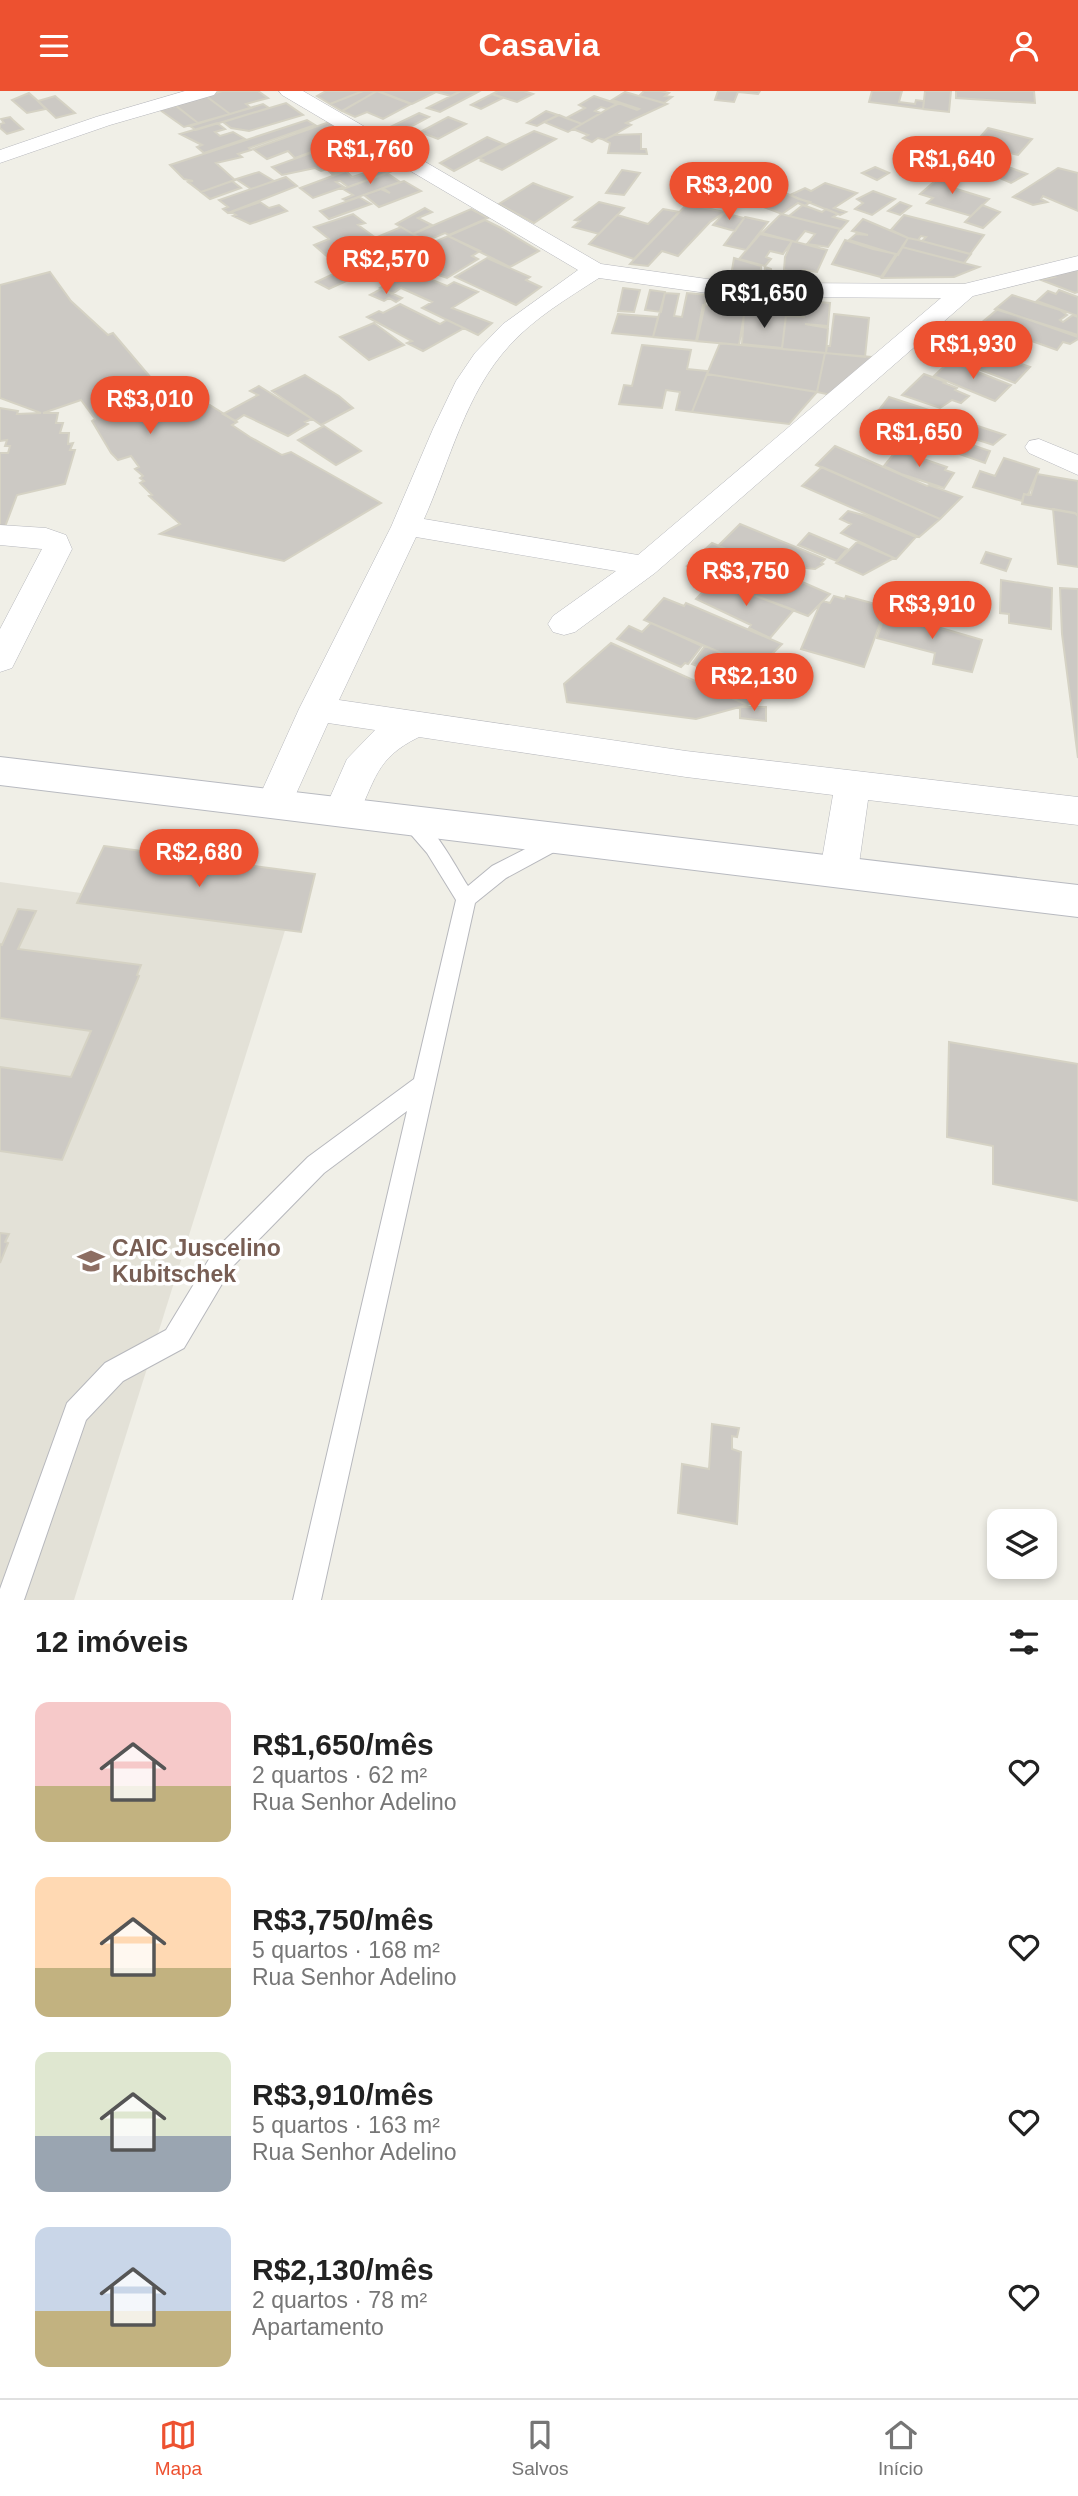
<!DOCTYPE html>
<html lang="pt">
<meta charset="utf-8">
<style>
body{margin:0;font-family:Arial,sans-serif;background:#f2f2f2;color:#222;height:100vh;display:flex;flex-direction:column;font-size:26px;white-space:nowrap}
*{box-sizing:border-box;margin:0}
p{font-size:23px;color:#767676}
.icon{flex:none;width:38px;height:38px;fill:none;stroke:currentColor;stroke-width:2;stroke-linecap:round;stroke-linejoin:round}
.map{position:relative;height:1509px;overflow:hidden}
.details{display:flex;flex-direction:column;background:#fff;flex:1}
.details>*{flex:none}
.controls{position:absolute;left:987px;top:1418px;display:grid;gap:14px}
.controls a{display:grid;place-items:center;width:70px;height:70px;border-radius:14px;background:#fff;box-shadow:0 4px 10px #0003;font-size:35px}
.price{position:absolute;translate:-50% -60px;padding:0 16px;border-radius:24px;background:#ed5130;color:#fff;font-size:23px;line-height:46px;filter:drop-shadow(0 2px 4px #0008)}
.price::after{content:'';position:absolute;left:50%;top:42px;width:21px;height:16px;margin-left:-10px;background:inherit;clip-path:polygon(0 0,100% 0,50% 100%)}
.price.selected{background:#222;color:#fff}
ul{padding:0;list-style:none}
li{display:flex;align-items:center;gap:21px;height:175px;padding:0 35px}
li span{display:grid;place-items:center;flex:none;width:196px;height:140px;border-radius:14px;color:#555}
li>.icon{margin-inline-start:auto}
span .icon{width:84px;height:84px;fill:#fffc;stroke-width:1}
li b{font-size:30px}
h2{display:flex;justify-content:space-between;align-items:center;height:84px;padding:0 35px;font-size:30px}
header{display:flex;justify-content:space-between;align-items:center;height:91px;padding:0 35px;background:#ed5130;color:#fff;font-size:32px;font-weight:800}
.tabs{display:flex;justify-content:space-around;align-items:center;height:98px;border-top:2px solid #e0e0e0;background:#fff;font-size:19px;color:#767676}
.tabs a{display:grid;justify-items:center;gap:4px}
.tabs .selected{color:#ed5130}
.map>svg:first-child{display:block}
.education{fill:#e3e1d7}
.building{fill:#ccc9c4;stroke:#d5d2c4;stroke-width:2}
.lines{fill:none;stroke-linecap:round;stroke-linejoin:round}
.lane-casing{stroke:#b7b8bd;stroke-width:2}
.street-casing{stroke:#b7b8bd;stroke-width:1}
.secondary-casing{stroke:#b8bac0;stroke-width:2}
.lane{fill:#fff;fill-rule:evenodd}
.street{fill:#fff;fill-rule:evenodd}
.secondary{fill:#fff;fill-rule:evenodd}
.labels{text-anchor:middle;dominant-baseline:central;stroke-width:7;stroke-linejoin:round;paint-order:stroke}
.near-education-label{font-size:23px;font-weight:bold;fill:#785e54;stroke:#fff;text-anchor:start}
</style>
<header><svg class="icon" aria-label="menu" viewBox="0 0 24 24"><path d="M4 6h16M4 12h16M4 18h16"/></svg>Casavia<svg class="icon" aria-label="person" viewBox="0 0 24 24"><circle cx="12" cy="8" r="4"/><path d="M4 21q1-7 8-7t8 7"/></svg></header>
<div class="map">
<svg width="1078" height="1509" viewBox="0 0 1078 1509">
<rect width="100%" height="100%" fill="#f0efe7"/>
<path class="education" d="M 0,791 L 288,830 L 74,1509 L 0,1509 Z"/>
<path class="building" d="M 222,0 L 258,0 L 268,7 L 246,13 L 251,17 L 230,23 L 206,5 Z
M 326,0 L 363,0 L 330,13 L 317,5 Z
M 363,0 L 377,0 L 342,20 L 330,13 Z
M 377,0 L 411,13 L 383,28 L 367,21 L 355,26 L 342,20 Z
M 378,0 L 461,0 L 451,5 L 436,1 L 412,13 Z
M 461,0 L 478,1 L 440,21 L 427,17 Z
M 498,0 L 524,0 L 533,3 L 517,11 L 492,3 Z
M 644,0 L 661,0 L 669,2 L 665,5 L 672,6 L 664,12 L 639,5 Z
M 718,0 L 760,0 L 758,3 L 738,1 L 734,11 L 715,9 Z
M 872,0 L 902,0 L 899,11 L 915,13 L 916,9 L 924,10 L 923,18 L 869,11 Z
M 925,0 L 951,0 L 949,21 L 923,18 Z
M 956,0 L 1034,0 L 1035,12 L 956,7 Z
M 625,1 L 667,13 L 626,32 L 631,34 L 605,49 L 598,47 L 592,51 L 583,47 L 588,44 L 573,38 L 618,12 L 637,19 L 639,18 L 612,9 Z
M 29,2 L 38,10 L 46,18 L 27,22 L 12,9 Z
M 492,3 L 503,7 L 481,18 L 471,14 Z
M 55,5 L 75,22 L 56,27 L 38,10 Z
M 206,5 L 230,23 L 198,32 L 175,14 Z
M 594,5 L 618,13 L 607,18 L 601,16 L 595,20 L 601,22 L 582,33 L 566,27 L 585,17 L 579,14 Z
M 286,12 L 303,24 L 249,40 L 231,37 L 223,31 Z
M 263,13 L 269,17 L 196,39 L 190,35 Z
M 176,15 L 198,32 L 184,36 L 160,19 Z
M 546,20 L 558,24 L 537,35 L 527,32 Z
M 419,22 L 429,26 L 399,42 L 393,43 L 384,39 Z
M 559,24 L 566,27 L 582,33 L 568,41 L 544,31 Z
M 10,26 L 13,29 L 23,38 L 7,43 L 0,37 L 0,33 L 4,32 L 1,28 Z
M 448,26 L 466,33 L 438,48 L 420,41 Z
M 307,29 L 315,34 L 249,57 L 251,59 L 238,63 L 242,66 L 216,72 L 235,89 L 201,101 L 188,91 L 193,90 L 184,88 L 170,74 Z
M 329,31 L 338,37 L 324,43 L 326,44 L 319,49 L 328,55 L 295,67 L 288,60 L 267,68 L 253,58 Z
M 217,32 L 225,38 L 215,41 L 220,45 L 233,41 L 245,48 L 204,62 L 197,56 L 202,54 L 180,43 Z
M 988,37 L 1032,48 L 1018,64 L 974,53 Z
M 534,40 L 556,48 L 502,79 L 481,70 L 483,69 L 479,67 Z
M 641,43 L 641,58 L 646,58 L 647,63 L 608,62 L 610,52 L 604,49 L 614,44 Z
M 487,46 L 504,53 L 454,80 L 440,72 Z
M 341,51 L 350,57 L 354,56 L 372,69 L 332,83 L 327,78 L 321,80 L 315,77 L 282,84 L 272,76 Z
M 395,73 L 401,77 L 348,96 L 340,90 L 336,91 L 344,96 L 313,107 L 300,97 L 346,80 L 352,86 Z
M 1003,74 L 1027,83 L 1011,92 L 988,82 Z
M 875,76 L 889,82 L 877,89 L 862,82 Z
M 1058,77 L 1078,82 L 1078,120 L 1043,105 L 1041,108 L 1047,111 L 1033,114 L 1013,106 Z
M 622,79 L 640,82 L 624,104 L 606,102 Z
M 259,81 L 274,90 L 251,98 L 236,88 Z
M 387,82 L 400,91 L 347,110 L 343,108 L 353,104 L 343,98 Z
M 933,83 L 958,89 L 950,96 L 989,108 L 971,125 L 927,112 L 933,107 L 920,103 L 935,90 L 928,87 Z
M 286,86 L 297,95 L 228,122 L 223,118 L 228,116 L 219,109 Z
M 232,90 L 241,97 L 210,108 L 201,101 Z
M 404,90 L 421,100 L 379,116 L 364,104 L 381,98 L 390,102 L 383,97 Z
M 533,92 L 543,96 L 572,106 L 534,132 L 499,113 Z
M 825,92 L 857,102 L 834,117 L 846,121 L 840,124 L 790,104 L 805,97 L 811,100 Z
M 776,98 L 799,108 L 810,111 L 805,115 L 798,112 L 782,123 L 756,113 Z
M 873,100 L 895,108 L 872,124 L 855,118 L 863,112 L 857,108 Z
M 359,106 L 371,113 L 329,128 L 320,120 Z
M 260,111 L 269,117 L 279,114 L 287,120 L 250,133 L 233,125 L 236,124 L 231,121 Z
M 599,111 L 624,117 L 599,143 L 573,136 L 580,130 L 575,129 Z
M 900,111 L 911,115 L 900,124 L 888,120 Z
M 687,113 L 725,121 L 710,131 L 678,165 L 662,160 L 648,175 L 630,173 Z
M 803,114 L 822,121 L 826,118 L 838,123 L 833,126 L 848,130 L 841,138 L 789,125 Z
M 982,114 L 1000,121 L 983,137 L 965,131 Z
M 425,117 L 432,121 L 418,127 L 432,134 L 413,143 L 396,133 Z
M 471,118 L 488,127 L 449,144 L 445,142 L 426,150 L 413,143 Z
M 663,118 L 679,121 L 634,168 L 589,153 L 617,124 L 648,133 Z
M 724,122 L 744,127 L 735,140 L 713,134 Z
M 353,123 L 365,132 L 358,134 L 387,155 L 338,175 L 314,154 L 329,148 L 314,136 Z
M 781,123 L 789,125 L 840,138 L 828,156 L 807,153 L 815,143 L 805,140 L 796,151 L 762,142 Z
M 904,124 L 984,144 L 970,163 L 922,150 L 926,146 L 921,145 L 918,149 L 908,147 L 891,139 Z
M 745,126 L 768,131 L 746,159 L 724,154 Z
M 863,128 L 908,147 L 898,164 L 849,149 L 856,143 L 868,144 L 852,140 Z
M 485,129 L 501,137 L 539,160 L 510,176 L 448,145 Z
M 401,136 L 426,150 L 430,153 L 403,165 L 375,147 Z
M 760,143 L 792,150 L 783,163 L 770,160 L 766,166 L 771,168 L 765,175 L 739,168 Z
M 448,145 L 480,160 L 472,165 L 478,168 L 447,187 L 438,184 L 442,181 L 428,175 L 425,177 L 402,165 Z
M 908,147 L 918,149 L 971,163 L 964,172 L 902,156 Z
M 845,149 L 873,158 L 896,163 L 881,186 L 832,173 Z
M 792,150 L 827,159 L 817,181 L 803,179 L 801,183 L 784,179 L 785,166 Z
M 902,156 L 979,176 L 954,186 L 882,187 Z
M 376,163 L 388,171 L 329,198 L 316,191 Z
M 487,167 L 530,186 L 526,189 L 541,196 L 516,214 L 455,186 Z
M 734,167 L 761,175 L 761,180 L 765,181 L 765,176 L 771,178 L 772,187 L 731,185 Z
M 1078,178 L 1078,201 L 1075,202 L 1041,189 L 1054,186 L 1048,184 Z
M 410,180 L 447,195 L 454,191 L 478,201 L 452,217 L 492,232 L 478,244 L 422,217 L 432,211 L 401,197 L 392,203 L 380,197 Z
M 50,181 L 71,210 L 108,244 L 113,242 L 168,307 L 189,301 L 237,331 L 232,334 L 250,346 L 282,364 L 291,361 L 381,412 L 284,470 L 160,443 L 180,433 L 149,405 L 152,404 L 140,392 L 144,390 L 140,387 L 143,385 L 135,378 L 139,376 L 131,365 L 118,369 L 111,362 L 92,330 L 95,328 L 81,309 L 43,322 L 58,322 L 56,332 L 63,332 L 60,342 L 69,342 L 68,353 L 73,352 L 70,359 L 75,359 L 65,393 L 17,404 L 0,449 L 0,362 L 8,362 L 10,355 L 5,355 L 7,349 L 0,350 L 0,317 L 18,320 L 17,323 L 41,322 L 0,307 L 0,194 Z
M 623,197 L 640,199 L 634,221 L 618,220 Z
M 381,198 L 382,198 L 402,207 L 396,211 L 389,207 L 384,210 L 370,204 Z
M 650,199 L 665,201 L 661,221 L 645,219 Z
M 1059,199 L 1078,206 L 1078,225 L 1037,210 L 1048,200 L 1056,203 Z
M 665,202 L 679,203 L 674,225 L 682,226 L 687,202 L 707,204 L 697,250 L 653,246 Z
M 1012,204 L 1060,219 L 1067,224 L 1060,229 L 1063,231 L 1073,224 L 1078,226 L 1078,244 L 995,218 Z
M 806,210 L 830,212 L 828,235 L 805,233 L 828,237 L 826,262 L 782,258 L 786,225 L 804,226 Z
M 400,213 L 440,233 L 447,229 L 464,237 L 423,260 L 407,252 L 412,250 L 367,226 L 379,220 L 383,222 Z
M 703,214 L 745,218 L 739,254 L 696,250 Z
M 998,218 L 1078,246 L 1078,248 L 1070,253 L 1063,251 L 1057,259 L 1015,244 L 1023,236 L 1012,232 L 1002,241 L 980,233 Z
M 744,221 L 786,224 L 782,257 L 742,253 Z
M 618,223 L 658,226 L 653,246 L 612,242 Z
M 834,223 L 869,227 L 865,266 L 826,262 L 827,255 L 830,255 Z
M 374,232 L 404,254 L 369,269 L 340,246 Z
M 978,232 L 1026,252 L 1019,263 L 1022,264 L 1017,269 L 961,248 Z
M 720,252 L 825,262 L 817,301 L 707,283 Z
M 642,254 L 691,259 L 687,278 L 708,280 L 692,321 L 676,319 L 680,301 L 666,299 L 662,317 L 619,313 L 624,294 L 632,295 Z
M 967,255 L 978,258 L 1030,276 L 1015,292 L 952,268 Z
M 825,262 L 873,266 L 831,304 L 817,301 Z
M 950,270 L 1011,294 L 995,310 L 934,285 Z
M 707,283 L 817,301 L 789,333 L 692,321 Z
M 924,283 L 946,291 L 944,292 L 957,297 L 955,299 L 969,305 L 961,312 L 952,309 L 940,317 L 902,304 Z
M 305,284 L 339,305 L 353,317 L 321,334 L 272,300 Z
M 259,295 L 312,328 L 305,331 L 308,333 L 288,345 L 244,324 L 235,330 L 223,323 L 258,304 L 250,300 Z
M 889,306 L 938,322 L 1005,344 L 993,354 L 914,328 L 910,333 L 990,360 L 985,372 L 877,334 L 879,332 L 870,329 L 873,326 L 881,329 L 883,327 L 875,324 Z
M 324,335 L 351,353 L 361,360 L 336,374 L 298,349 Z
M 835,355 L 927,395 L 929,394 L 962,406 L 940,428 L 816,374 Z
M 897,359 L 947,376 L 945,379 L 954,382 L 944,397 L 901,383 L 884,375 Z
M 1004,367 L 1039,378 L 1028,404 L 1024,403 L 1022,410 L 973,396 L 980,380 L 995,385 Z
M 822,376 L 940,428 L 919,446 L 802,395 Z
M 1037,383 L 1078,390 L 1078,423 L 1022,413 L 1024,403 L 1031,404 Z
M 1053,418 L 1075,422 L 1078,425 L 1078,476 L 1058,473 Z
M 848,420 L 863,424 L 916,446 L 896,468 L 841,442 L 851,433 L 840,428 Z
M 740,433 L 825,468 L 821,472 L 823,473 L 815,478 L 806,477 L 788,469 L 777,480 L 718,455 Z
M 809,442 L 847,458 L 837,470 L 798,454 Z
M 857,451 L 880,461 L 894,467 L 863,484 L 836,472 Z
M 712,452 L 777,480 L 830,503 L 808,525 L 732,496 L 687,475 Z
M 986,461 L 1011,468 L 1006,480 L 981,472 Z
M 715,488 L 732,496 L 794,519 L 770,547 L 749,537 L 751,534 L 696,508 Z
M 1001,489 L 1052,497 L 1051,538 L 1009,532 L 1009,523 L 1000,522 Z
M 1060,497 L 1078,498 L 1078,667 L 1062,543 Z
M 834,505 L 845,508 L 846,505 L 886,516 L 864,576 L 801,558 L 820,513 L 823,510 L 830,512 Z
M 664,507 L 684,515 L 686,512 L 782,553 L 769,566 L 766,581 L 644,529 Z
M 886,521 L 982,549 L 972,581 L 933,573 L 935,562 L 877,547 Z
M 651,532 L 667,539 L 702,555 L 688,573 L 685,572 L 681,576 L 617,548 L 629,535 L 642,541 Z
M 611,552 L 704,594 L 747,614 L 696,628 L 567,611 L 564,593 Z
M 705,555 L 766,581 L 761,609 L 747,614 L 704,594 L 715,582 L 692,573 Z
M 740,616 L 766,616 L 766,630 L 740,627 Z
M 104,755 L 315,783 L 301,841 L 77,812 Z
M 18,818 L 36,820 L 18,858 L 141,874 L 137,884 L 139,885 L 62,1069 L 0,1060 L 0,976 L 71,986 L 91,940 L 0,927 L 0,853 L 2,854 Z
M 949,951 L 1078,973 L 1078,1110 L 993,1093 L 993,1055 L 947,1046 Z
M 0,1142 L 9,1143 L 5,1151 L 8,1152 L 0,1172 Z
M 712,1333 L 739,1337 L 737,1346 L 732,1345 L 732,1358 L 741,1361 L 737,1433 L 678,1422 L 682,1373 L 709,1378 Z"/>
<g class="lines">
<defs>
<path id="lane" d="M 408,720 C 431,727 455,775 468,795 L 492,775 L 551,745 L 558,742 L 565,745 L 568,750 L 565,755 L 506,787 L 475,812 L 321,1509 L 293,1509 L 407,1020 L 324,1082 L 232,1176 L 184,1257 L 123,1290 L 86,1329 L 24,1509 L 0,1509 L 0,1498 L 67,1312 L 105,1272 L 166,1239 L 214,1160 L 308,1066 L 414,988 L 456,809 L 427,762 L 401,732 L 399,727 L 401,722 Z"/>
<path id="street" d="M 185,0 L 217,0 L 214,4 L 110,34 L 0,72 L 0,59 L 96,26 Z
M 279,0 L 303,0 L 601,173 L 707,188 L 776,192 L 964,193 L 1078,165 L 1078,179 L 973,205 L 655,482 L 575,541 L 564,544 L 553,541 L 548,533 L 553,525 L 616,480 L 416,446 L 339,609 L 686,660 L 1078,706 L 1078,734 L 868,709 L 858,780 L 852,791 L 839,795 L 826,791 L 820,780 L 833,704 L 686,686 L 419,646 C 374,668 376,690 355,730 L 342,734 L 329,730 L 324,720 L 347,668 L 375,639 L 328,632 L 287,723 L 274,727 L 261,723 L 256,713 L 299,618 L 391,436 L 433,338 L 456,290 L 475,262 L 503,233 L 578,179 L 282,4 ZM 599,187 L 707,202 L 776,206 L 941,207 L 638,464 L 424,428 C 450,370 465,303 509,255 C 534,227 568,207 599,187 Z
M 1039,348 L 1078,364 L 1078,384 L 1029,362 L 1025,356 L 1029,350 Z
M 0,434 L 46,437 L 66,444 L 72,458 L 12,577 L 0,581 L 0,538 L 42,458 L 0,454 Z"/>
<path id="secondary" d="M 0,666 L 1078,794 L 1078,826 L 0,694 Z"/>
</defs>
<use href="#lane" class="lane-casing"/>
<use href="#street" class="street-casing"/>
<use href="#secondary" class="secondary-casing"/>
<use href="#lane" class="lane"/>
<use href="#street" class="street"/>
<use href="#secondary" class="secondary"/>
</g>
<defs>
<symbol id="school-bare" viewBox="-9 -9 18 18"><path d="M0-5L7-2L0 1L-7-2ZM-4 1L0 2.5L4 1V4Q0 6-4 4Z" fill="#8d6e63" stroke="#fff" stroke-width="2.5" paint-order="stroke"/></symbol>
</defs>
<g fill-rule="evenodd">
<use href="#school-bare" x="72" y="1151" width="38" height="38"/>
</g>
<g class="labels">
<g class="near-education-label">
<text x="112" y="1157">CAIC Juscelino<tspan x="112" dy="26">Kubitschek</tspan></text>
</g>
</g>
</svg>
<div class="controls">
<a><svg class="icon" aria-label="layers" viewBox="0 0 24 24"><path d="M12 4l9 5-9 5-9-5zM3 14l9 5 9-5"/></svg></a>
</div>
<b class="price" style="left:370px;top:95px">R$1,760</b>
<b class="price" style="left:952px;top:105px">R$1,640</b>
<b class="price" style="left:729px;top:131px">R$3,200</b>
<b class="price" style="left:386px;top:205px">R$2,570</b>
<b class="price selected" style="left:764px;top:239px">R$1,650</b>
<b class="price" style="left:973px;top:290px">R$1,930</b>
<b class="price" style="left:150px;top:345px">R$3,010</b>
<b class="price" style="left:919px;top:378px">R$1,650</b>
<b class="price" style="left:746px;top:517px">R$3,750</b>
<b class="price" style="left:932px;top:550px">R$3,910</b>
<b class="price" style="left:754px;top:622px">R$2,130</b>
<b class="price" style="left:199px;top:798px">R$2,680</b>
</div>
<section class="details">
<h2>12 imóveis<svg class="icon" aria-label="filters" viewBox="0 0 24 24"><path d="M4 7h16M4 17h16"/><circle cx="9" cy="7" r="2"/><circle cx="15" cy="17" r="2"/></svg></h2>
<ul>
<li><span style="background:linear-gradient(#f6c9c9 60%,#c2b280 0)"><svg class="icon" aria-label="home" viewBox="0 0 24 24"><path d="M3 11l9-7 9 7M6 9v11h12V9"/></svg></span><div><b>R$1,650/mês</b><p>2 quartos · 62 m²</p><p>Rua Senhor Adelino</p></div><svg class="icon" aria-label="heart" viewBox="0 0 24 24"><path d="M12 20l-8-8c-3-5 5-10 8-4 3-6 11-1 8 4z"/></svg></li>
<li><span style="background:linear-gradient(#ffd9b3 65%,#c2b280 0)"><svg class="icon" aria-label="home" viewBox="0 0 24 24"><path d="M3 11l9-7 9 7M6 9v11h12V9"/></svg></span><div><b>R$3,750/mês</b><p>5 quartos · 168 m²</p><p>Rua Senhor Adelino</p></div><svg class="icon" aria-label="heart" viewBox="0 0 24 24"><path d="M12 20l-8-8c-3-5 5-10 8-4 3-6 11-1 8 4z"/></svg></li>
<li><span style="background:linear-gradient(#dfe7d0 60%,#9aa5b1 0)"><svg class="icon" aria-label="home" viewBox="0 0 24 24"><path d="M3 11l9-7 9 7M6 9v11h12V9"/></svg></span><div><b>R$3,910/mês</b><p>5 quartos · 163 m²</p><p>Rua Senhor Adelino</p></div><svg class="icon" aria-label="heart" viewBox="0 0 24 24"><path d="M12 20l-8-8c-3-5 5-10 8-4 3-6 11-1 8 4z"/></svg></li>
<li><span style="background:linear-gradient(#c9d6e8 60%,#c2b280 0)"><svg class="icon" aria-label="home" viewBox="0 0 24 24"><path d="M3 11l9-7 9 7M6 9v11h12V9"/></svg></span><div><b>R$2,130/mês</b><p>2 quartos · 78 m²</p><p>Apartamento</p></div><svg class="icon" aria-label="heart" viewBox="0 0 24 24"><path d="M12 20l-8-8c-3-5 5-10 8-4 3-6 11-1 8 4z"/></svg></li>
</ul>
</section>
<nav class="tabs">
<a class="selected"><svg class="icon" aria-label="map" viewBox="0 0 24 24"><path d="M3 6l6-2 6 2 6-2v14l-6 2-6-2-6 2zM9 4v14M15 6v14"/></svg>Mapa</a>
<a><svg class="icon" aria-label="saved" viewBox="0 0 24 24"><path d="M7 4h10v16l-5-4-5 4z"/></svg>Salvos</a>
<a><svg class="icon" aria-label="home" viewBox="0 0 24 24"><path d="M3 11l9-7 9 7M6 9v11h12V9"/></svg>Início</a>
</nav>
